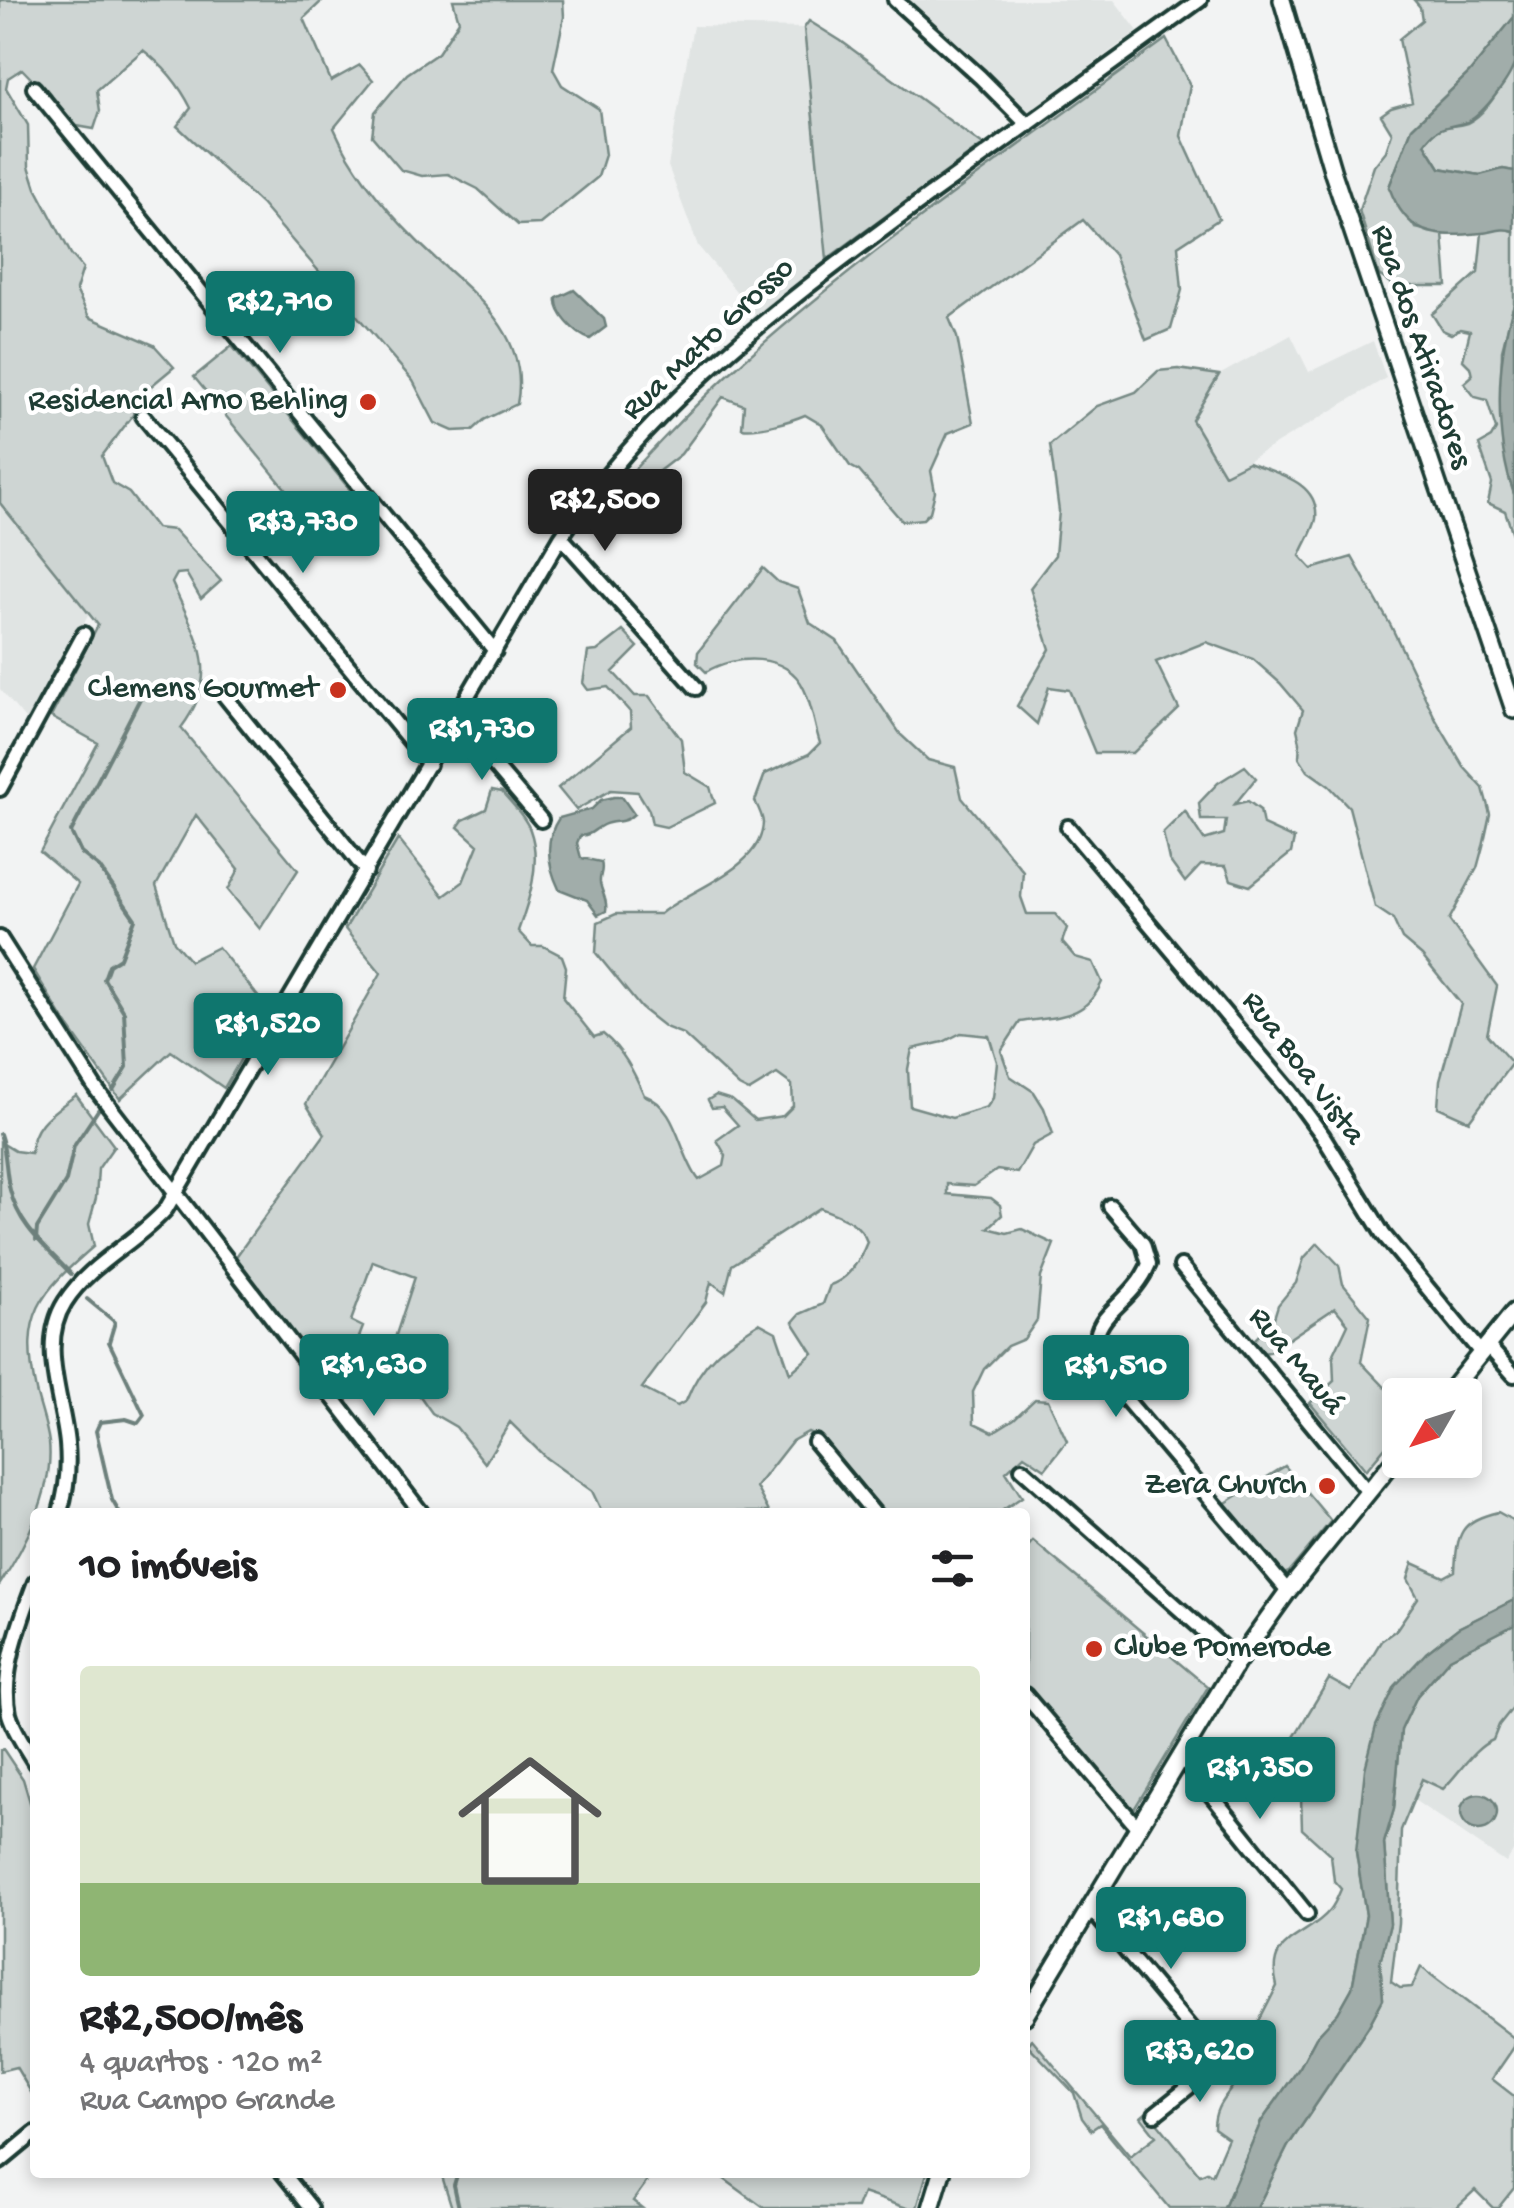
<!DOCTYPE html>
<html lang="pt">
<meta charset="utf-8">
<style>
body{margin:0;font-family:"Gochi Hand",sans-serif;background:#f6f6f6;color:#202124;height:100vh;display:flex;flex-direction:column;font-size:38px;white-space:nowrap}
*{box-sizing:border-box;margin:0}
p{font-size:32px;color:#757577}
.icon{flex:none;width:55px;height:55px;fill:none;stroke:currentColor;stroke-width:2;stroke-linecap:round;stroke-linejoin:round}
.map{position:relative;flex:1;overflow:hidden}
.details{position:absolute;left:30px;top:1508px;width:1000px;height:670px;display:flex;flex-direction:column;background:#fff;border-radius:10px;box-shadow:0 5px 15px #0003}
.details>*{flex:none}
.needle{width:65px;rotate:231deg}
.buttons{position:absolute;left:1382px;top:1378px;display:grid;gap:20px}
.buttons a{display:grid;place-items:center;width:100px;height:100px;border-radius:10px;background:#fff;box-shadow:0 5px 15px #0003;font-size:50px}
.price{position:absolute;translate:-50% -85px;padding:0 22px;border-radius:10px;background:#0f766e;color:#fff;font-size:32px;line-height:65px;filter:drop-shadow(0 2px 5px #0008)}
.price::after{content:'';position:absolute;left:50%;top:60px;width:30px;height:22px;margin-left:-15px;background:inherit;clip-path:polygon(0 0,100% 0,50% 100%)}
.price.selected{background:#222;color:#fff}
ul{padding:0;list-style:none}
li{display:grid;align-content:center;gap:20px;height:530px;padding:0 50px}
li span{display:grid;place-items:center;height:310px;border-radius:10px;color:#555}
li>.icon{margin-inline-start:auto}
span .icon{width:180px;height:180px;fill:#fffc;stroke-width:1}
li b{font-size:42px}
h2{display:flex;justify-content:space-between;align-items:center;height:120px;padding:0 50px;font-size:42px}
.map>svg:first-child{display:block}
.built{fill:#e0e4e3}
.green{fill:#ced5d3;stroke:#768984;stroke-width:2.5;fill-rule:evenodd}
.water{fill:#a1adaa;stroke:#6d807b;stroke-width:2.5}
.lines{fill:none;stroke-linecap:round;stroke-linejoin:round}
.stream{stroke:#6d807b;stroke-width:4}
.minor-casing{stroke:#1f3d34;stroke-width:20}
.major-casing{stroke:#1f3d34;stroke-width:22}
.minor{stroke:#fff;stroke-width:12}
.major{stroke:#fff;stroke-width:15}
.poi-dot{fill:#c8321e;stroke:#fff;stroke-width:4}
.labels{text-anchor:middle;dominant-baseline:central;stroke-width:9;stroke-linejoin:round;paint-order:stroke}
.street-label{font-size:32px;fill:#1f3d34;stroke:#fff}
.poi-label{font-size:32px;fill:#1f3d34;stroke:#fff;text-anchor:end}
</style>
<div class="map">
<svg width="1514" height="2208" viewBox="0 0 1514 2208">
<rect width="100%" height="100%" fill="#f2f3f3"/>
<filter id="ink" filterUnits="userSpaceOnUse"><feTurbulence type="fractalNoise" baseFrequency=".01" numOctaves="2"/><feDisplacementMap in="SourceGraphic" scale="20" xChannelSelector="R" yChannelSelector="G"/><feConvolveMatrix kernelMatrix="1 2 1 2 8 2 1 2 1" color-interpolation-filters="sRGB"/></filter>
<g filter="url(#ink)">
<path class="built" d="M 904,0 L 1114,0 L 1138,31 L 1026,113 Z
M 693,26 L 804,28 L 827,259 L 757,316 L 698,246 L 668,166 Z
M 1291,335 L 1309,372 L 1373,341 L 1386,378 L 1224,475 L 1192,420 L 1219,375 Z
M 0,503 L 89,614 L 29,724 L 0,689 Z
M 1514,1706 L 1514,1850 L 1506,1863 L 1414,1800 L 1422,1779 L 1442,1789 L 1481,1745 L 1493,1740 L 1499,1725 Z"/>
<path class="green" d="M 0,0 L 323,0 L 304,18 L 331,81 L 360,65 L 373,80 L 334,128 C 352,169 385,209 417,241 C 463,287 532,328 517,404 L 484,420 L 473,430 L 453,431 L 435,423 L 413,381 L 261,204 L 177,126 L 191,108 C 179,84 164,66 143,50 L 97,90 L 100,111 L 94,129 L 77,126 L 22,69 L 8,78 L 6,88 L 28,125 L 29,166 L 36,188 L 71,254 L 83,268 L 76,290 L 89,317 L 154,345 L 174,367 L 145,391 L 137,393 L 133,415 L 102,456 L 112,483 L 129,493 L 156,528 L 174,530 L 221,581 L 201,599 L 186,573 L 177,574 L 172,583 C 197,639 223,672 181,728 L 298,870 L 260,929 L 228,890 L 239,869 L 196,815 L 156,886 L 174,942 L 190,961 L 218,947 L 269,1010 L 224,1088 L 171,1051 L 120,1099 L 63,1019 L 33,969 L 78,884 L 40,852 L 98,743 L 51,717 L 98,625 L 0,503 Z
M 453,0 L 563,0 L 564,17 L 553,69 L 562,85 L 599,109 L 605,155 L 598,177 L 540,224 L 518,225 L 478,189 L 448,174 L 422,176 L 401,170 L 372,136 L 375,112 L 407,74 L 438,53 L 459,21 Z
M 1414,0 L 1514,0 L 1514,17 L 1469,73 L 1412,128 L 1389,187 L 1415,228 L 1443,234 L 1447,286 L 1394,286 L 1379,275 L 1359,210 L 1374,166 L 1386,151 L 1392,133 L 1381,115 L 1391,108 L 1412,102 L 1399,39 L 1422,20 L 1420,7 Z
M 809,21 L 841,41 L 983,145 L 827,259 L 804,28 Z
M 1166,39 L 1190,85 L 1181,136 L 1219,219 L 1178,246 L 1182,290 L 1171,329 L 1146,340 L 1114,255 L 1083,220 L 949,318 L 957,337 L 973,423 L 948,433 L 931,471 L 935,492 L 930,512 L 923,519 L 902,521 L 859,471 L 850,466 L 822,425 L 805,415 C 791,421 757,431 742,428 L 744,405 L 723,397 L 681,454 L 659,471 L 605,525 L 597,519 L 597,510 C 640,463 683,416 730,373 C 865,250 1019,147 1166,39 Z
M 1514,65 L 1514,171 L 1503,169 L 1480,175 L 1440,168 L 1425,144 C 1443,118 1444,131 1467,123 C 1488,114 1502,83 1514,65 Z
M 1504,228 L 1514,231 L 1514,304 L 1502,350 L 1501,417 L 1503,448 L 1514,494 L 1514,537 L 1505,511 L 1488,503 L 1492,483 L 1479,445 L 1491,438 L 1496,429 L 1487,400 L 1475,397 L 1464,383 L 1472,376 L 1470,367 L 1463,360 L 1470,331 L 1460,329 L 1451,334 L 1442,330 L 1432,314 L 1478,273 L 1482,233 Z
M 232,346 L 351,491 L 339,507 L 319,524 L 311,520 L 194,377 Z
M 1178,369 L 1219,375 L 1192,420 L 1224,474 L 1248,462 C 1275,473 1320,481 1316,519 C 1314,530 1304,545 1300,556 L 1312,569 L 1352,557 L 1391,626 L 1436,720 L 1464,767 L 1483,788 L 1490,814 L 1483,846 L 1477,868 L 1449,920 L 1497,986 L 1487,1035 L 1512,1063 L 1469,1121 L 1438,1107 L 1440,1080 L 1461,1004 L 1422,956 L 1402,939 L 1393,919 L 1375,907 L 1349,807 L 1329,786 L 1308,771 L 1299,757 L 1300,742 L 1297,729 L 1303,710 L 1280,683 L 1253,659 L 1206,642 L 1156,662 L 1179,709 L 1133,753 L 1095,753 L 1069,690 L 1049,687 L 1037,724 L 1017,706 L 1050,649 L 1030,588 L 1055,555 L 1059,511 L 1050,445 L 1097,406 L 1136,392 L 1158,371 Z
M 763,568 L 778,582 L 798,589 L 810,623 L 837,641 L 901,735 L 928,760 L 955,767 L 962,798 L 1023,871 L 1021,897 L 1027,914 L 1055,914 L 1067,928 L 1062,942 L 1075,957 L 1093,962 L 1102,982 C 1085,1020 1058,1016 1020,1022 L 1001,1051 L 1010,1076 L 1034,1092 L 1044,1108 L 1053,1134 L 1033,1145 L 1017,1173 L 997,1170 L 974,1186 L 947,1184 L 947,1194 L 991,1198 L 1000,1205 L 1002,1215 L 988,1228 L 1007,1233 L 1022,1229 L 1054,1244 L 1041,1277 L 1037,1320 L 1024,1339 L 1007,1346 L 984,1369 L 973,1392 L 974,1423 L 993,1432 L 1014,1419 L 1035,1399 L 1048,1400 L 1067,1441 L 1045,1469 L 1024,1455 L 1006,1472 L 1022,1497 L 1000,1512 L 885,1512 L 823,1440 L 808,1432 L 792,1441 L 756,1487 L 769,1512 L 602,1512 L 592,1491 L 546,1458 L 510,1422 L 485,1463 L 456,1427 L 432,1413 L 410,1382 L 415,1367 L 394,1341 L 415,1277 L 373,1261 L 351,1321 L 363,1327 L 338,1391 L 235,1258 L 325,1134 L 306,1104 L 381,973 L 345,929 L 398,839 L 444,896 L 463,882 L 478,845 L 458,827 L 463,820 L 486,809 L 492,790 L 502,792 C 511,803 525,816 530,830 C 542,862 529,901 518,931 L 532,946 L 543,946 L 562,956 L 566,967 L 563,998 L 594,1037 L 603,1034 C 623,1050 634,1072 644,1095 C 679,1108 678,1153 699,1180 L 724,1166 L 726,1156 L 717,1140 L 738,1125 L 722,1107 L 712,1108 L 708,1100 L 716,1095 L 732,1100 L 755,1120 L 783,1116 L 793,1106 L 792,1085 L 777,1074 L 749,1091 L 739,1086 L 683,1034 L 665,1027 L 641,1008 L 596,953 L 598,922 L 616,914 L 660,914 C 689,889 762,869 763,823 C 763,817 758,807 755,801 L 765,774 L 809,754 L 820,743 C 814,725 812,705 804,689 C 788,652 734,654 706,672 L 697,663 L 698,652 ZM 961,1033 L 989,1036 L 997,1062 L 993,1098 L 987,1107 L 952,1118 L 910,1106 L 908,1069 L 912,1049 L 943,1042 ZM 820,1208 C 839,1216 860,1221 867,1242 C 860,1260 849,1279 830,1285 L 823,1304 L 800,1314 L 793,1322 L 813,1353 L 790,1373 L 776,1332 L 759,1323 C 724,1345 702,1360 686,1401 L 677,1406 L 642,1388 L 706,1302 L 711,1282 L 725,1292 L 732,1265 Z
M 623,631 L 638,647 L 613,672 L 635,696 L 649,696 L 681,739 L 685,772 L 710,787 L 715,803 L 666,827 L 652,824 L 649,810 L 638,792 L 611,790 L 576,810 L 558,788 L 631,727 L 630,712 L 608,687 L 588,690 L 583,683 L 588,652 L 597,651 Z
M 1245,766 L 1256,778 L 1235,804 L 1248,801 L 1260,810 L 1263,825 L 1294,839 L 1291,853 L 1250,886 L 1231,880 L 1226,866 L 1201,865 L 1185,882 L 1169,860 L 1163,833 L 1185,811 L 1204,840 L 1224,834 L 1226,820 L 1201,820 L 1199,803 L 1218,783 Z
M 76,1095 L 114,1146 L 98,1169 L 96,1198 L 89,1224 L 94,1246 C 40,1293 19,1314 36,1391 C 40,1408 47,1426 49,1443 C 54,1489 25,1547 0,1584 L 0,1142 L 15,1151 L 31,1153 C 32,1123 54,1112 76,1095 Z
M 1318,1243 L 1339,1265 L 1343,1284 L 1370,1317 L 1361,1362 L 1400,1403 L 1400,1429 L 1366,1470 L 1310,1403 L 1334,1381 L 1333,1356 L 1348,1324 L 1335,1308 L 1269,1352 L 1262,1353 L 1253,1341 L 1273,1321 L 1278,1305 L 1296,1283 L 1304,1258 Z
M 1285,1466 L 1331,1521 L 1289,1572 L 1284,1574 L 1224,1504 Z
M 1498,1512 L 1514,1521 L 1514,1600 L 1458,1628 L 1426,1653 L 1356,1851 L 1366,1915 L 1352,1988 L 1338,2013 L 1316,2037 L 1300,2067 L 1261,2122 L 1224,2208 L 1169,2208 L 1100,2124 L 1091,2130 L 1082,2118 L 1074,2093 L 1028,2045 L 1032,2039 L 1130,2156 L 1156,2136 L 1141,2117 L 1148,2111 L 1200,2175 L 1207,2172 L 1212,2175 L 1228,2138 L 1214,2128 C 1214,2092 1246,2091 1239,2054 L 1249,2041 L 1277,1986 C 1264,1937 1307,1939 1330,1910 C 1335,1904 1338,1896 1341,1889 L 1334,1881 L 1331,1855 L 1302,1829 L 1301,1796 L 1276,1767 L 1329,1679 L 1351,1691 L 1381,1641 L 1396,1630 L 1418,1598 L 1408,1579 L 1413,1563 L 1444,1577 L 1455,1571 C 1457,1533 1460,1521 1498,1512 Z
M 1033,1541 L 1208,1687 L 1133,1811 L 1025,1690 L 1025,1550 Z
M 1514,1625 L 1514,1706 L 1499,1725 L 1493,1740 C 1473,1748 1459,1774 1443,1789 L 1422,1779 L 1401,1830 L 1398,1923 L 1391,1982 L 1400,1988 L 1412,1987 L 1421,1967 L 1514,2038 L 1514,2047 L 1492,2079 L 1514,2096 L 1514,2188 L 1498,2208 L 1493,2208 L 1475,2190 L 1456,2208 L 1257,2208 L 1288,2146 L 1368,2027 L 1383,1999 L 1380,1962 L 1390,1924 L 1384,1843 L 1394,1809 L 1401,1730 L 1417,1696 L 1450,1658 Z
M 3,1749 L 23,1779 L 35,1819 L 35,2099 L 16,2067 L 0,2071 L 0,1750 Z
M 441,2173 L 653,2173 L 633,2201 L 642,2208 L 452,2208 Z
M 716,2173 L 927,2173 L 917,2208 L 907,2208 L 863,2193 L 857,2208 L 764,2208 Z"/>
<path class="water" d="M 1514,17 C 1514,31 1514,51 1514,64 C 1510,79 1479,120 1464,123 C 1445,128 1437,126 1425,144 L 1440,168 L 1480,175 L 1503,169 L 1514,171 L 1514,231 C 1501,227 1494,232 1482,233 C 1433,238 1407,236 1389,187 L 1412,128 L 1469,73 Z
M 574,290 L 604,319 L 606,327 L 590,339 C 575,334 555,313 557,298 Z
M 1514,304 L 1514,494 C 1494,438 1496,359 1514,304 Z
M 614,797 L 622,797 L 634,814 C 623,825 615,819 603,825 C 593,830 592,835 580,836 L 577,843 L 581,858 L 601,862 C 604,872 599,874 600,883 C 602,894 608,900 606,911 L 598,915 L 587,900 L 559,889 C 548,866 544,840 559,818 L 592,809 L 601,800 Z
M 1514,1600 L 1514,1625 L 1450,1658 L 1417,1696 L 1401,1730 L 1394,1809 L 1384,1843 L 1390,1924 L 1380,1962 L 1383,1999 L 1368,2027 L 1288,2146 L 1257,2208 L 1224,2208 L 1261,2122 L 1300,2067 L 1316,2037 L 1338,2013 L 1352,1988 L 1366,1915 L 1356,1852 L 1365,1769 L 1376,1726 L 1395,1686 L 1426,1653 L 1458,1628 Z
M1461 1812a18 18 0 1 1 36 0a18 18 0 1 1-36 0Z"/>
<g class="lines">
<path class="stream" d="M 113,1090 L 127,1067 L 124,1012 L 104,979 L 109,965 L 120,958 L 135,919 L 99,867 L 81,853 L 71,832 L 146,687
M 0,1134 C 7,1153 5,1171 10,1190 C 19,1227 46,1247 71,1274
M 36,1240 L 37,1228 L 66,1181 L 74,1146 L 100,1107
M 87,1299 L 115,1322 L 109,1342 L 144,1415 L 138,1423 L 126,1419 L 100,1422 L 96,1431 L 112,1500 L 119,1512
M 458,2172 L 454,2185 L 459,2208"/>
<defs>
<path id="minor" d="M 895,0 L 980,77 L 1028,125
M 34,88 L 495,651
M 143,416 L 429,764
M 561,537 L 696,688
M 224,695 L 366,871
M 455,719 L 541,820
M 0,789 L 84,634
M 1068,827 L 1290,1091 L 1323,1136 L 1383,1234 L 1481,1353
M 0,938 L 96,1089 L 421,1512
M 1110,1206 L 1143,1244 L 1149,1264 C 1127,1317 1063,1316 1119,1391 L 1288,1591
M 1181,1266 L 1368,1492
M 1487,1345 L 1514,1375
M 815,1442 L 873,1512
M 1022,1469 L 1238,1661
M 60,1512 C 67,1490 69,1467 67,1444 C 63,1399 38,1344 65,1302 C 90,1263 136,1243 166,1209 L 561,537 C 655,396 799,291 934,192 C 1023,128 1112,64 1200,0
M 35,1582 C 21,1620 0,1672 9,1714 C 14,1731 26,1748 35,1763
M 1025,1695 L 1138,1828
M 1180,1756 L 1307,1914
M 1090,1908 L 1228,2073
M 1155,2114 L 1219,2063
M 0,2162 L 35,2133
M 282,2172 L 311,2208"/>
<path id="major" d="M 1282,0 L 1333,173 L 1514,710
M 1447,1395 L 1514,1312
M 1025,2016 L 1238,1661 L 1288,1591 L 1400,1453
M 931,2208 L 942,2172"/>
</defs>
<use href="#minor" class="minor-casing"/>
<use href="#major" class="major-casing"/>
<use href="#minor" class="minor"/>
<use href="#major" class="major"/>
</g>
</g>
<g class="poi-dot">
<circle cx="368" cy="402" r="10"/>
<circle cx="338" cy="690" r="10"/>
<circle cx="1327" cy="1486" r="10"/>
<circle cx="1094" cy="1649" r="10"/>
</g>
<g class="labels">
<g class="street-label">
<text transform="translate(709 340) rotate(-43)">Rua Mato Grosso</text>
<text transform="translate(1420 347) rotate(71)">Rua dos Atiradores</text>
<text transform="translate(1302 1069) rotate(53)">Rua Boa Vista</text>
<text transform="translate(1295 1362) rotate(50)">Rua Mauá</text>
</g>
<g class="poi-label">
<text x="348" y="402">Residencial Arno Behling</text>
<text x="318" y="690">Clemens Gourmet</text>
<text x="1307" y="1486">Zera Church</text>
<text x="1114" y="1649" text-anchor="start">Clube Pomerode</text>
</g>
</g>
</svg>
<div class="buttons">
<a><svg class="needle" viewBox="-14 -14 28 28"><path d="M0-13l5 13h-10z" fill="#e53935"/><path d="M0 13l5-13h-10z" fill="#757577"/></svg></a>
</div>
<b class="price" style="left:280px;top:356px">R$2,710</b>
<b class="price selected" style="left:605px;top:554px">R$2,500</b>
<b class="price" style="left:303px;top:576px">R$3,730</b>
<b class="price" style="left:482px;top:783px">R$1,730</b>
<b class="price" style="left:268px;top:1078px">R$1,520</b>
<b class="price" style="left:374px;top:1419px">R$1,630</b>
<b class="price" style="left:1116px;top:1420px">R$1,510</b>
<b class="price" style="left:1260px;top:1822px">R$1,350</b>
<b class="price" style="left:1171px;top:1972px">R$1,680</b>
<b class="price" style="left:1200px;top:2105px">R$3,620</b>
<section class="details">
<h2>10 imóveis<svg class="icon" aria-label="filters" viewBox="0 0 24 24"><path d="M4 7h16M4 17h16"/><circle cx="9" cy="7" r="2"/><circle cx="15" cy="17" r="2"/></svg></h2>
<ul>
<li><span style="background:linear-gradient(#dfe7d0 70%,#8fb573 0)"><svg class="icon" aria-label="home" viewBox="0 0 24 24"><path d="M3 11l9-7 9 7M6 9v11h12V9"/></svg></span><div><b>R$2,500/mês</b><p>4 quartos · 120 m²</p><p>Rua Campo Grande</p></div></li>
</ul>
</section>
</div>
